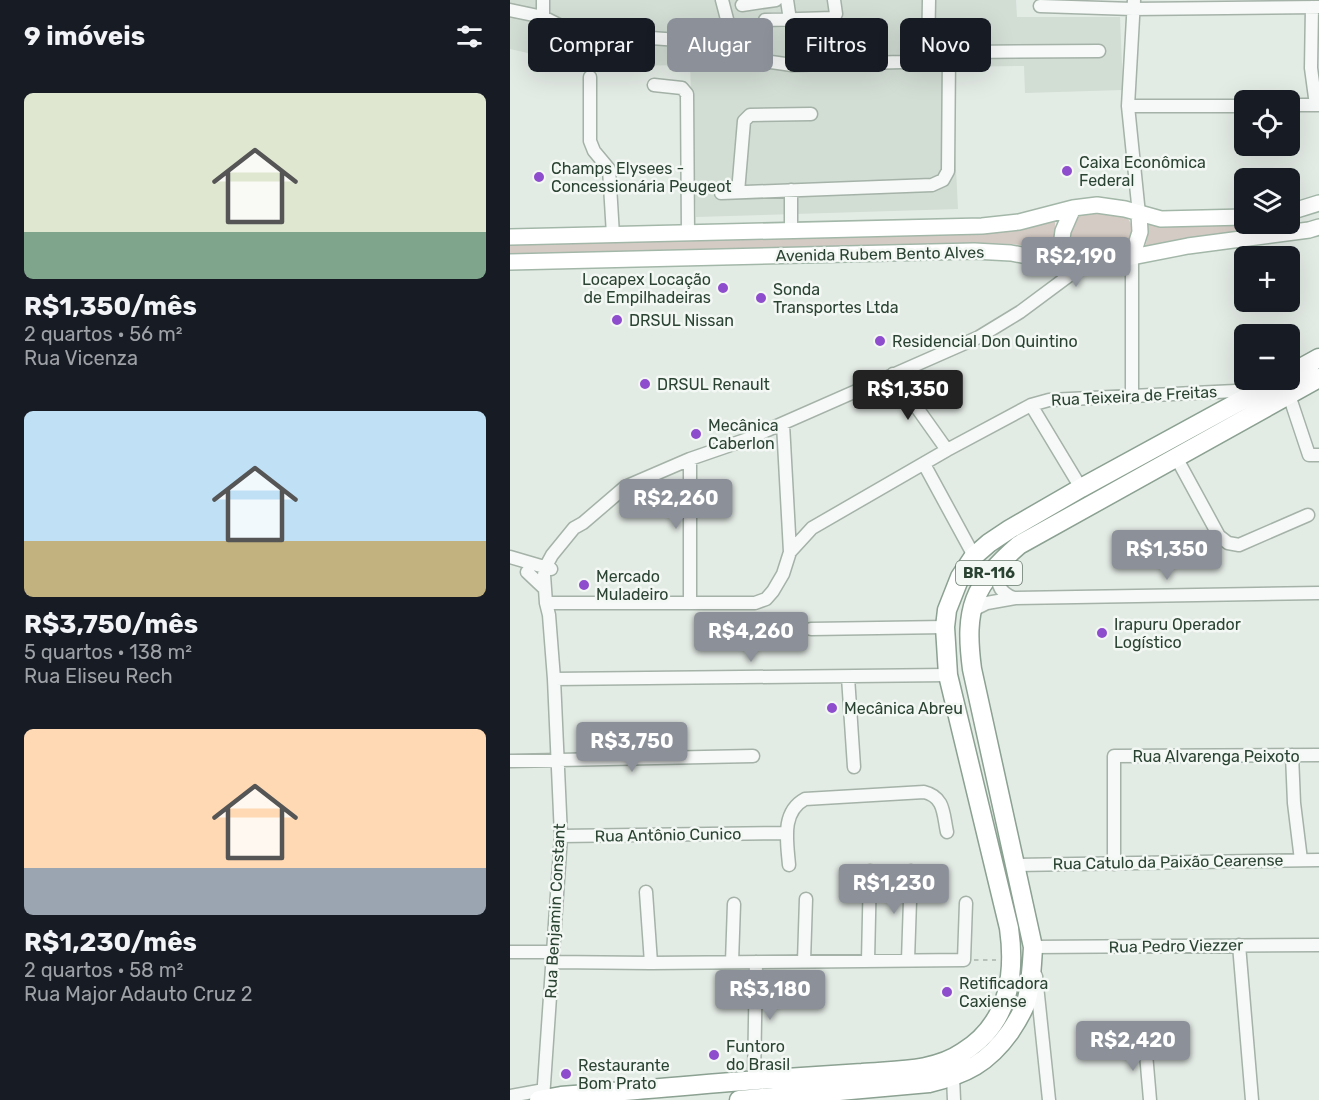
<!DOCTYPE html>
<html lang="pt">
<meta charset="utf-8">
<style>
body{margin:0;font-family:Rubik,sans-serif;background:#242831;color:#f1f3f6;height:100vh;display:flex;flex-direction:column;font-size:22px;white-space:nowrap}
*{box-sizing:border-box;margin:0}
p{font-size:20px;color:#9ea1a6}
.icon{flex:none;width:33px;height:33px;fill:none;stroke:currentColor;stroke-width:2;stroke-linecap:round;stroke-linejoin:round}
.map{position:relative;flex:1;overflow:hidden}
.sheet{display:flex;flex-direction:column;background:#171b24;width:510px}
.sheet>*{flex:none}
.guide{position:absolute;left:18px;top:18px;width:570px;height:54px;display:flex;gap:12px}
.fabs{position:absolute;left:724px;top:90px;display:grid;gap:12px}
.fabs a{display:grid;place-items:center;width:66px;height:66px;border-radius:9px;background:#171b24;box-shadow:0 6px 24px #0002;font-size:30px}
.price{position:absolute;translate:-50% -51px;padding:0 14px;border-radius:6px;background:#8c9099;color:#fff;font-size:20px;line-height:39px;filter:drop-shadow(0 2px 3px #0008)}
.price::after{content:'';position:absolute;left:50%;top:36px;width:18px;height:14px;margin-left:-9px;background:inherit;clip-path:polygon(0 0,100% 0,50% 100%)}
.price.selected{background:#222;color:#fff}
ul{padding:0;list-style:none}
li{display:grid;align-content:center;gap:12px;height:318px;padding:0 24px}
li span{display:grid;place-items:center;height:186px;border-radius:9px;color:#555}
li>.icon{margin-inline-start:auto}
span .icon{width:108px;height:108px;fill:#fffc;stroke-width:1}
li b{font-size:26px}
h2{display:flex;justify-content:space-between;align-items:center;height:72px;padding:0 24px;font-size:26px}
.pill{padding:0 21px;border-radius:9px;background:#171b24;box-shadow:0 6px 24px #0002;font-size:21px;line-height:54px}
.pill.selected{background:#8c9099;color:#fff}
main{display:flex;flex:1;min-height:0}
.map>svg:first-child{display:block}
.built{fill:#d2ddd4}
.green{fill:#d5cbc5}
.lines{fill:none;stroke-linecap:round;stroke-linejoin:round}
.minor-casing{stroke:#a4b2a8;stroke-width:15}
.major-casing{stroke:#a3b7a8;stroke-width:18}
.highway-casing{stroke:#8ba191;stroke-width:21}
.path{stroke:#a9b4ac;stroke-width:1.5;stroke-dasharray:4.5 4.5;stroke-linecap:butt}
.minor{stroke:#f6f9f7;stroke-width:12}
.major{stroke:#fff;stroke-width:15}
.highway{stroke:#fff;stroke-width:18}
.poi-dot{fill:#8d4dcc;stroke:#f3f8f4;stroke-width:2}
.labels{text-anchor:middle;dominant-baseline:central;stroke-width:5;stroke-linejoin:round;paint-order:stroke}
.shield{fill:#f3f8f4;stroke:#67796c;stroke-width:1.5}
.shield-label{font-size:15px;font-weight:bold;fill:#2b4332}
.poi-label{font-size:16px;fill:#2b4332;stroke:#f3f8f4;text-anchor:start}
.street-label{font-size:16px;fill:#2b4332;stroke:#f3f8f4}
</style>
<main>
<section class="sheet">
<h2>9 imóveis<svg class="icon" aria-label="filters" viewBox="0 0 24 24"><path d="M4 7h16M4 17h16"/><circle cx="9" cy="7" r="2"/><circle cx="15" cy="17" r="2"/></svg></h2>
<ul>
<li><span style="background:linear-gradient(#dfe7d0 75%,#7fa58c 0)"><svg class="icon" aria-label="home" viewBox="0 0 24 24"><path d="M3 11l9-7 9 7M6 9v11h12V9"/></svg></span><div><b>R$1,350/mês</b><p>2 quartos · 56 m²</p><p>Rua Vicenza</p></div></li>
<li><span style="background:linear-gradient(#bfe0f5 70%,#c2b280 0)"><svg class="icon" aria-label="home" viewBox="0 0 24 24"><path d="M3 11l9-7 9 7M6 9v11h12V9"/></svg></span><div><b>R$3,750/mês</b><p>5 quartos · 138 m²</p><p>Rua Eliseu Rech</p></div></li>
<li><span style="background:linear-gradient(#ffd9b3 75%,#9aa5b1 0)"><svg class="icon" aria-label="home" viewBox="0 0 24 24"><path d="M3 11l9-7 9 7M6 9v11h12V9"/></svg></span><div><b>R$1,230/mês</b><p>2 quartos · 58 m²</p><p>Rua Major Adauto Cruz 2</p></div></li>
</ul>
</section>
<div class="map">
<svg width="809" height="1100" viewBox="0 0 809 1100">
<rect width="100%" height="100%" fill="#e3ebe5"/>
<path class="built" d="M 0,0 L 506,0 L 507,17 L 610,17 L 613,90 L 515,93 L 514,66 L 441,67 L 448,209 L 186,217 L 180,65 L 110,66 L 49,60 L 0,49 Z"/>
<path class="green" d="M 578,211 L 614,215 C 622,222 625,230 622,240 C 613,267 552,255 562,227 C 565,218 570,214 578,211 Z
M 545,218 L 545,235 L 548,249 L 501,244 L 460,243 L 0,255 L 0,242 Z
M 636,225 L 767,225 L 635,248 L 638,235 Z"/>
<g class="lines">
<defs>
<path id="minor" d="M 33,0 L 33,17
M 212,0 L 224,46
M 277,0 L 280,20
M 624,0 L 618,106 L 629,214
M 232,5 L 266,0
M 530,6 L 623,9 L 809,7
M 802,7 L 801,68 L 806,105
M 0,10 L 33,17 L 55,28 L 86,34 L 196,42 L 224,46 L 261,62 L 282,65 L 392,62 L 456,52 L 589,51
M 255,20 L 323,18 L 326,14 L 324,0
M 418,58 L 419,0
M 80,77 L 80,141 L 84,151 L 99,169 L 103,235
M 144,85 L 172,88 L 177,94 L 178,233
M 780,105 L 809,105
M 618,106 L 735,106
M 228,192 L 234,121 L 240,115 L 301,114
M 211,193 L 422,185 L 433,180 L 438,171 L 439,55
M 281,231 L 281,190
M 383,374 L 437,450
M 622,395 L 622,257
M 779,395 L 799,455 L 809,455
M 521,405 L 571,488
M 273,424 L 280,552
M 666,457 L 709,536 L 718,543 L 729,545 L 798,515
M 414,464 L 464,556
M 0,557 L 41,569
M 489,564 C 487,580 486,592 504,598
M 17,572 L 35,589
M 180,602 L 180,459
M 36,603 L 245,603 L 256,599 L 263,591 L 273,574 L 280,552 L 302,528 L 437,450 L 521,405 L 539,400 L 746,390
M 461,611 L 477,603 L 505,598 L 809,593
M 301,629 L 435,627
M 338,677 L 344,767
M 44,679 L 438,675
M 782,755 L 784,803 L 791,860
M 0,761 L 243,756
M 51,836 L 276,833
M 604,864 L 604,756 L 809,755
M 279,865 C 277,841 271,812 295,799 L 414,792 C 435,797 433,814 437,832
M 506,865 L 809,860
M 136,892 L 141,963
M 729,945 L 742,1100
M 0,952 L 43,952
M 524,953 L 523,947 L 809,945
M 398,960 L 401,871
M 294,961 L 296,899
M 358,961 L 360,871
M 42,962 L 141,963 L 454,960 L 456,903
M 222,962 L 224,904
M 526,976 L 539,1100
M 635,1042 L 640,1100
M 443,1077 L 444,1100
M 244,1080 L 246,962
M 0,1096 L 34,1090
M 33,1099 L 51,836 L 44,679 L 39,615 L 36,603 L 34,575 L 35,568 L 42,555 L 64,528 L 73,523 L 115,487 L 180,459 L 235,440 L 469,337 L 510,312 L 576,263"/>
<path id="major" d="M 780,212 L 809,203
M 0,237 L 472,226 L 509,222 L 563,208 L 587,205 L 615,209 L 651,219 L 735,217
M 622,257 L 630,232 L 629,214
M 0,262 L 464,251 L 501,253 L 549,262 L 576,263 L 622,257 L 678,246 L 799,230 L 809,227
M 549,262 L 553,231 L 563,208"/>
<path id="highway" d="M 780,374 L 809,358
M 29,1100 L 51,1096 C 121,1091 191,1084 261,1079 C 291,1077 321,1075 352,1073 C 386,1070 424,1072 453,1052 C 498,1024 506,977 499,928 L 438,675 L 435,627 L 437,610 L 450,577 L 464,556 L 479,543 L 500,529 L 571,488 L 769,380
M 229,1100 L 419,1083 C 456,1074 478,1063 500,1032 C 506,1023 512,1013 516,1003 C 521,985 522,966 523,947 L 462,669 C 454,608 463,585 509,545 L 809,378"/>
</defs>
<use href="#minor" class="minor-casing"/>
<use href="#major" class="major-casing"/>
<use href="#highway" class="highway-casing"/>
<path class="path" d="M 464,960 L 486,960"/>
<use href="#minor" class="minor"/>
<use href="#major" class="major"/>
<use href="#highway" class="highway"/>
</g>
<g class="poi-dot">
<circle cx="557" cy="171" r="6"/>
<circle cx="29" cy="177" r="6"/>
<circle cx="213" cy="288" r="6"/>
<circle cx="251" cy="298" r="6"/>
<circle cx="107" cy="320" r="6"/>
<circle cx="370" cy="341" r="6"/>
<circle cx="135" cy="384" r="6"/>
<circle cx="186" cy="434" r="6"/>
<circle cx="74" cy="585" r="6"/>
<circle cx="592" cy="633" r="6"/>
<circle cx="322" cy="708" r="6"/>
<circle cx="437" cy="992" r="6"/>
<circle cx="204" cy="1055" r="6"/>
<circle cx="56" cy="1074" r="6"/>
</g>
<g class="labels">
<rect class="shield" x="446" y="561" width="66" height="24" rx="4.5"/>
<g class="shield-label">
<text x="479" y="573">BR-116</text>
</g>
<g class="poi-label">
<text x="569" y="162">Caixa Econômica<tspan x="569" dy="18">Federal</tspan></text>
<text x="41" y="168">Champs Elysees -<tspan x="41" dy="18">Concessionária Peugeot</tspan></text>
<text x="201" y="279" text-anchor="end">Locapex Locação<tspan x="201" dy="18">de Empilhadeiras</tspan></text>
<text x="263" y="289">Sonda<tspan x="263" dy="18">Transportes Ltda</tspan></text>
<text x="119" y="320">DRSUL Nissan</text>
<text x="382" y="341">Residencial Don Quintino</text>
<text x="147" y="384">DRSUL Renault</text>
<text x="198" y="425">Mecânica<tspan x="198" dy="18">Caberlon</tspan></text>
<text x="86" y="576">Mercado<tspan x="86" dy="18">Muladeiro</tspan></text>
<text x="604" y="624">Irapuru Operador<tspan x="604" dy="18">Logístico</tspan></text>
<text x="334" y="708">Mecânica Abreu</text>
<text x="449" y="983">Retificadora<tspan x="449" dy="18">Caxiense</tspan></text>
<text x="216" y="1046">Funtoro<tspan x="216" dy="18">do Brasil</tspan></text>
<text x="68" y="1065">Restaurante<tspan x="68" dy="18">Bom Prato</tspan></text>
</g>
<g class="street-label">
<text transform="translate(370 254) rotate(-1)">Avenida Rubem Bento Alves</text>
<text transform="translate(624 396) rotate(-3)">Rua Teixeira de Freitas</text>
<text x="706" y="756">Rua Alvarenga Peixoto</text>
<text transform="translate(158 835) rotate(-1)">Rua Antônio Cunico</text>
<text transform="translate(658 862) rotate(-1)">Rua Catulo da Paixão Cearense</text>
<text transform="translate(45 911) rotate(-87)">Rua Benjamin Constant</text>
<text transform="translate(666 946) rotate(-1)">Rua Pedro Viezzer</text>
</g>
</g>
</svg>
<div class="fabs">
<a><svg class="icon" aria-label="locate" viewBox="0 0 24 24"><circle cx="12" cy="12" r="6"/><path d="M12 2v4M12 18v4M2 12h4M18 12h4"/></svg></a>
<a><svg class="icon" aria-label="layers" viewBox="0 0 24 24"><path d="M12 4l9 5-9 5-9-5zM3 14l9 5 9-5"/></svg></a>
<a>+</a>
<a>−</a>
</div>
<b class="price" style="left:566px;top:288px">R$2,190</b>
<b class="price selected" style="left:398px;top:421px">R$1,350</b>
<b class="price" style="left:166px;top:530px">R$2,260</b>
<b class="price" style="left:657px;top:581px">R$1,350</b>
<b class="price" style="left:241px;top:663px">R$4,260</b>
<b class="price" style="left:122px;top:773px">R$3,750</b>
<b class="price" style="left:384px;top:915px">R$1,230</b>
<b class="price" style="left:260px;top:1021px">R$3,180</b>
<b class="price" style="left:623px;top:1072px">R$2,420</b>
<div class="guide">
<a class="pill">Comprar</a>
<a class="pill selected">Alugar</a>
<a class="pill">Filtros</a>
<a class="pill">Novo</a>
</div>
</div>
</main>
